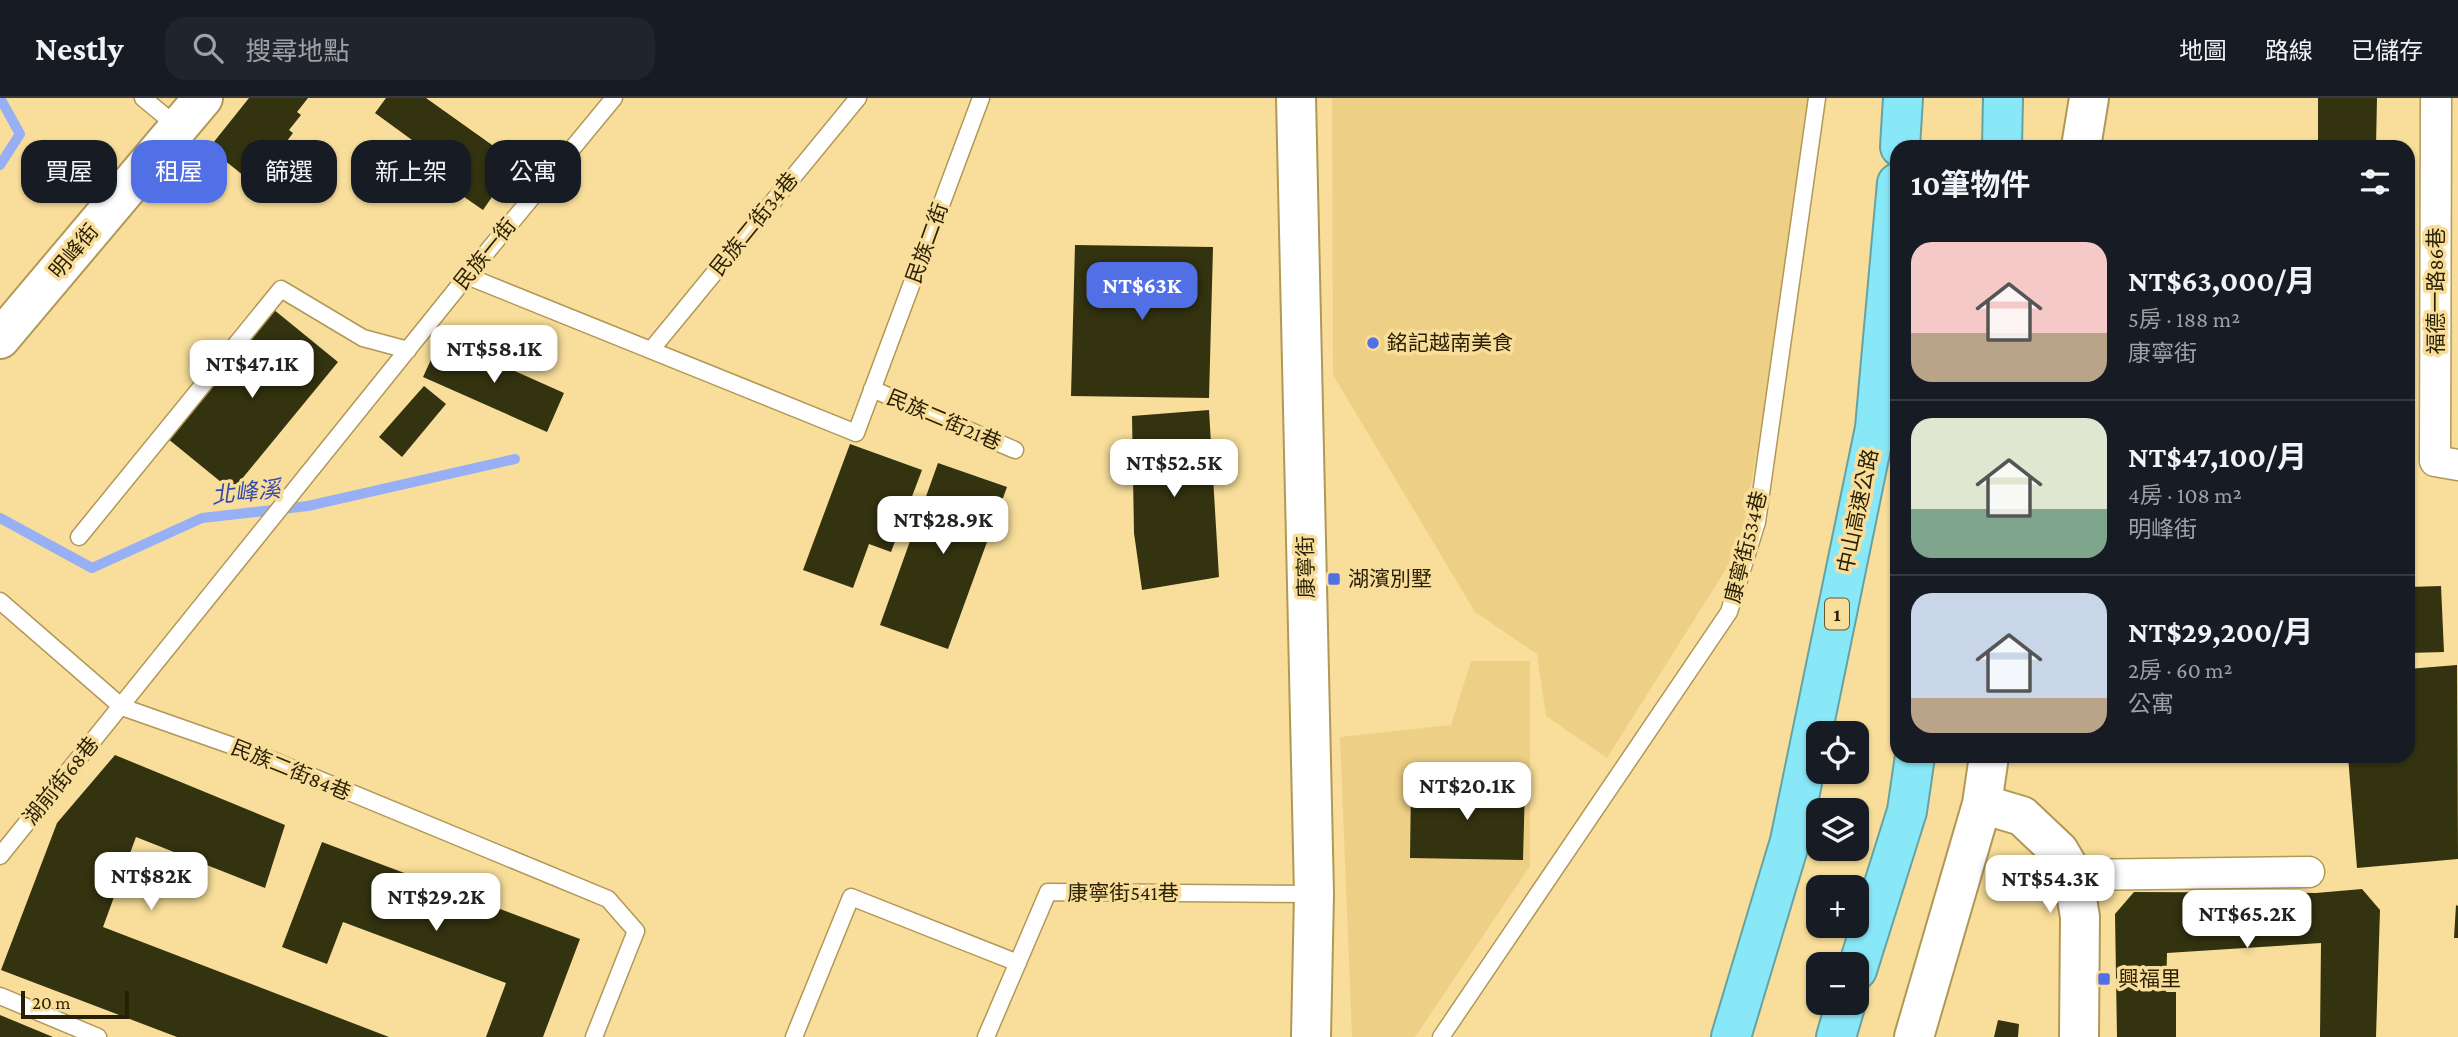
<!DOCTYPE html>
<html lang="zh-TW">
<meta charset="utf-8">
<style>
body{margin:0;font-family:"Crimson Pro","Noto Sans TC",serif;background:#20242c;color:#f1f3f6;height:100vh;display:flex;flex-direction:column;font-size:26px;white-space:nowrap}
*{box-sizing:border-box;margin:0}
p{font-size:23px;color:#9ea1a6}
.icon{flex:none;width:38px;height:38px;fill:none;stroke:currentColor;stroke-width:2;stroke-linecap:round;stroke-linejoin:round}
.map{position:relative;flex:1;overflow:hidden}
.side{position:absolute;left:1890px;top:42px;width:525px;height:623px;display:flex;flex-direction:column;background:#171b24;border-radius:21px;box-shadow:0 2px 5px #0004}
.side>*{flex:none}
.guide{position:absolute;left:21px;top:42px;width:665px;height:63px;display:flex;gap:14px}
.buttons{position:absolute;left:1806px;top:623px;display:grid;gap:14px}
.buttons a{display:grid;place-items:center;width:63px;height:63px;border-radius:14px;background:#171b24;box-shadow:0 2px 5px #0004;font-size:35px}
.scale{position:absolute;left:21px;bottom:18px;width:108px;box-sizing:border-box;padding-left:7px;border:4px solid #291f04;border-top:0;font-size:19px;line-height:24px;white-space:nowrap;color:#291f04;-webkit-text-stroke:5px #f8de9a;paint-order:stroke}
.price{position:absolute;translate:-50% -60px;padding:0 16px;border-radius:14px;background:#fff;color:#222;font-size:23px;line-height:46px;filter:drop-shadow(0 2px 4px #0008)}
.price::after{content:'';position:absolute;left:50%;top:42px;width:21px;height:16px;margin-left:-10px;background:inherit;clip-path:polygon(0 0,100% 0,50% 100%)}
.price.selected{background:#5270e5;color:#fff}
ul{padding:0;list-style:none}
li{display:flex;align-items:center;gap:21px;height:175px;padding:0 21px}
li+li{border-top:2px solid #363941}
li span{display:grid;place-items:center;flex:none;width:196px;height:140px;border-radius:21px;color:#555}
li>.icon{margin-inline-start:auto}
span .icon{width:84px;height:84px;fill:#fffc;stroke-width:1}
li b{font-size:30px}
h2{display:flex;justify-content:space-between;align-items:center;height:84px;padding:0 21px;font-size:30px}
.tag{padding:0 24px;border-radius:21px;background:#171b24;box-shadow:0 2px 5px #0004;font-size:24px;line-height:63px}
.tag.selected{background:#5270e5;color:#fff}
header{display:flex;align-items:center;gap:42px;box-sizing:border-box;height:98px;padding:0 35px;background:#171b24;border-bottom:2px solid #363941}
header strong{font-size:33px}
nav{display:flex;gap:38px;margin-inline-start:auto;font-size:24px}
.search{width:490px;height:63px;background:#20242c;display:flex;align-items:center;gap:18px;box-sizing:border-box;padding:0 24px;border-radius:21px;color:#9ea1a6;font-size:26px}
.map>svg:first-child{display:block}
.built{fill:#edd085}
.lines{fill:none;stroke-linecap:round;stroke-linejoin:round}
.stream{stroke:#97aff5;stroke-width:10}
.building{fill:#333310}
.lane-casing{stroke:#b19857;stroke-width:19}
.street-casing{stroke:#b19857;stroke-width:33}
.secondary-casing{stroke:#b19857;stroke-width:42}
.highway-casing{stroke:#67a2a3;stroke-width:42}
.lane{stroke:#fff;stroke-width:16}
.street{stroke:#fff;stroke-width:30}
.secondary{stroke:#fff;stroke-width:38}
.highway{stroke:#89e8f8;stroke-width:38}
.poi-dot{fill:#5270e5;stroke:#f8de9a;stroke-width:2.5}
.labels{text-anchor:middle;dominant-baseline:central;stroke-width:7;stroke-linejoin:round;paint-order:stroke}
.shield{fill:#f8de9a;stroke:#675831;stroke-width:2}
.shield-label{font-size:19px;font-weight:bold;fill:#291f04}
.street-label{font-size:21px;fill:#291f04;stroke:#f8de9a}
.poi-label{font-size:21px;fill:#291f04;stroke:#f8de9a;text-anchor:start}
.water-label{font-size:23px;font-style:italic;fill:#344aae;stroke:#f8de9a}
</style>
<header>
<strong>Nestly</strong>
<div class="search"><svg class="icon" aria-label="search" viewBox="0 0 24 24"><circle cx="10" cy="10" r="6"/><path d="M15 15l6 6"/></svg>搜尋地點</div>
<nav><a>地圖</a><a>路線</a><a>已儲存</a></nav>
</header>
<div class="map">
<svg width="2458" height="939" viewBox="0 0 2458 939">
<rect width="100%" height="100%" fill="#f8de9a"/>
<path class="built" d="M 1332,0 L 1819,0 L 1740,449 L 1607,660 L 1546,618 L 1537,556 L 1475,514 L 1333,277 Z
M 1471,563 L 1530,563 L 1530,768 L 1415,939 L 1352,939 L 1340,639 L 1451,627 Z"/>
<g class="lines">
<path class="stream" d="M 0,67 L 20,36 L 0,0
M 0,420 L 92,470 L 202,420 L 308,408 L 515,361"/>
</g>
<path class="building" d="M 249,0 L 308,0 L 297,14 L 301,17 L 289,32 L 293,35 L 275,59 L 279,63 L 258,89 L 209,50 Z
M 386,0 L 426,0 L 516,64 L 483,112 L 402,56 L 412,42 L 375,15 Z
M 2318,0 L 2377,0 L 2376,49 L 2318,49 Z
M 1075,147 L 1213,149 L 1209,300 L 1071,298 Z
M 273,211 L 338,264 L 232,393 L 167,340 Z
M 441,240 L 564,295 L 547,334 L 423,279 Z
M 424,288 L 446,306 L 402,359 L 379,339 Z
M 1209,312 L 1219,479 L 1142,492 L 1134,435 L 1132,318 Z
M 850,346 L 922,372 L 891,454 L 869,446 L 853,490 L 803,472 Z
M 938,365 L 1007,389 L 948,551 L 880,527 Z
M 2441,488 L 2444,554 L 2408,555 L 2408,489 Z
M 2457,567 L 2458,761 L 2357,770 L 2348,658 L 2408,658 L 2408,571 Z
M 115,657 L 285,727 L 265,790 L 136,739 L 103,829 L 389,939 L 177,939 L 1,872 L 57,725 Z
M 1411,686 L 1525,688 L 1523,762 L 1410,760 Z
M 322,744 L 580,841 L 543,939 L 486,939 L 506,885 L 343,824 L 327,866 L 282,849 Z
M 2362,791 L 2380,812 L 2376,939 L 2320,939 L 2321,845 L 2167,855 L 2166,894 L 2176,894 L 2176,939 L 2117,939 L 2115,816 L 2134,794 L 2316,795 Z
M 2456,807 L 2458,808 L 2458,840 L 2454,840 Z
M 0,917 L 53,939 L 0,939 Z
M 1998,922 L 2019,926 L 2018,939 L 1994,939 Z"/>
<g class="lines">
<defs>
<path id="lane" d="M 143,0 L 178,29
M 467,178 L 856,335 L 981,0
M 651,252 L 858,0
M 872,291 L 1015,352
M 79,439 L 281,191 L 363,240 L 408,252
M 0,503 L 122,609 L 267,660 L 608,801 L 636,833 L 594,939
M 0,758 L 467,178 L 614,0
M 0,898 L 98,939
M 794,939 L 851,799 L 1018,865
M 986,939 L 1048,794 L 1314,796
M 1441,939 L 1729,514 L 1757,424 L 1817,0"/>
<path id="street" d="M 2436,0 L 2435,363 L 2458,367
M 2073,777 L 2309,774"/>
<path id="secondary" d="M 1296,0 L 1314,796 L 1311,939
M 2081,49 L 2089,0
M 0,241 L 203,0
M 1982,706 L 2022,718 L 2059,753 L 2073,777 L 2080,819 L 2079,939
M 1914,939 L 1982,706 L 1989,658"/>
<path id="highway" d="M 1900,49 L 1903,0
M 2002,49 L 2003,0
M 1857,872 L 1907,713 L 1915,658
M 1731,939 L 1790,743 L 1875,330 L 1897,85
M 1836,939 L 1846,905"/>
</defs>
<use href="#lane" class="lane-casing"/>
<use href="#street" class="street-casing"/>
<use href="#secondary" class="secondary-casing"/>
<use href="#highway" class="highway-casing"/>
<use href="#lane" class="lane"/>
<use href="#street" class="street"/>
<use href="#secondary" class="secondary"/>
<use href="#highway" class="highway"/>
</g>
<g class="poi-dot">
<circle cx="1373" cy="245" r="7"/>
<rect x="1327" y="474" width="14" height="14" rx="3.5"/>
<rect x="2097" y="874" width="14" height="14" rx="3.5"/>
</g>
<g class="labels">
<rect class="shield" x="1825" y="500.5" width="24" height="31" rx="5"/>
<g class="shield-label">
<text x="1837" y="516">1</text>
</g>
<g class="street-label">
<text transform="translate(754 126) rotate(-51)">民族二街34巷</text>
<text transform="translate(927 145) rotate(-70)">民族二街</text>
<text transform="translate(74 153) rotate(-50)">明峰街</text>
<text transform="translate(485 156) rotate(-51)">民族一街</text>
<text transform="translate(2436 193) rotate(-90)">福德一路86巷</text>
<text transform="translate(944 322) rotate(23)">民族二街21巷</text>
<text transform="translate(1858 413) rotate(-78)">中山高速公路</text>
<text transform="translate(1746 449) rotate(-76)">康寧街534巷</text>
<text transform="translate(1306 469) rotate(-91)">康寧街</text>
<text transform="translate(291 672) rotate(22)">民族二街84巷</text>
<text transform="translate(61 683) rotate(-51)">湖前街68巷</text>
<text x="1123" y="795">康寧街541巷</text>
</g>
<g class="poi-label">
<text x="1387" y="245">銘記越南美食</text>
<text x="1348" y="481">湖濱別墅</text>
<text x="2118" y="881">興福里</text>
</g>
<g class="water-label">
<text transform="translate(246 394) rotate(-6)">北峰溪</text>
</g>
</g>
</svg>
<div class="buttons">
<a><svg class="icon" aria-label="locate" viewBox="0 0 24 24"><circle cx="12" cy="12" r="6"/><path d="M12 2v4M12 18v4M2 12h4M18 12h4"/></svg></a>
<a><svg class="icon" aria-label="layers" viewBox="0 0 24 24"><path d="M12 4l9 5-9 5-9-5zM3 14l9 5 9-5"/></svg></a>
<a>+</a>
<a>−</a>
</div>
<div class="scale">20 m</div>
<b class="price selected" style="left:1142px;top:224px">NT$63K</b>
<b class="price" style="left:494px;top:287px">NT$58.1K</b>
<b class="price" style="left:252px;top:302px">NT$47.1K</b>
<b class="price" style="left:1174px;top:401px">NT$52.5K</b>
<b class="price" style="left:943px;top:458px">NT$28.9K</b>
<b class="price" style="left:1467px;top:724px">NT$20.1K</b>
<b class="price" style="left:151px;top:814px">NT$82K</b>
<b class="price" style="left:2050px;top:817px">NT$54.3K</b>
<b class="price" style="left:436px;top:835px">NT$29.2K</b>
<b class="price" style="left:2247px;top:852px">NT$65.2K</b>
<div class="guide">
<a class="tag">買屋</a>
<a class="tag selected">租屋</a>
<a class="tag">篩選</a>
<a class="tag">新上架</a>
<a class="tag">公寓</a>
</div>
<section class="side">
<h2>10筆物件<svg class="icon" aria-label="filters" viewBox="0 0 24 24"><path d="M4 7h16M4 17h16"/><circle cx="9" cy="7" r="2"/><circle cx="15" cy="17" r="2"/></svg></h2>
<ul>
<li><span style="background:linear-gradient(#f6c9c9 65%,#b9a48a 0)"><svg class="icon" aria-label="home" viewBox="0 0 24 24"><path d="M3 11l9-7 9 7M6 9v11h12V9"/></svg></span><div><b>NT$63,000/月</b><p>5房 · 188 m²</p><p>康寧街</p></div></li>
<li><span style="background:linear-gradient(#dfe7d0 65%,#7fa58c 0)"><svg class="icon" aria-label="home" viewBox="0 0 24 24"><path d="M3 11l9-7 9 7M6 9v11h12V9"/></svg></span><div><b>NT$47,100/月</b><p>4房 · 108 m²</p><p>明峰街</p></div></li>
<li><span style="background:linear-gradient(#c9d6e8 75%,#b9a48a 0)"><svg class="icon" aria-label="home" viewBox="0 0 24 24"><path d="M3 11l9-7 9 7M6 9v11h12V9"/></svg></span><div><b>NT$29,200/月</b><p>2房 · 60 m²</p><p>公寓</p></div></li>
</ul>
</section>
</div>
